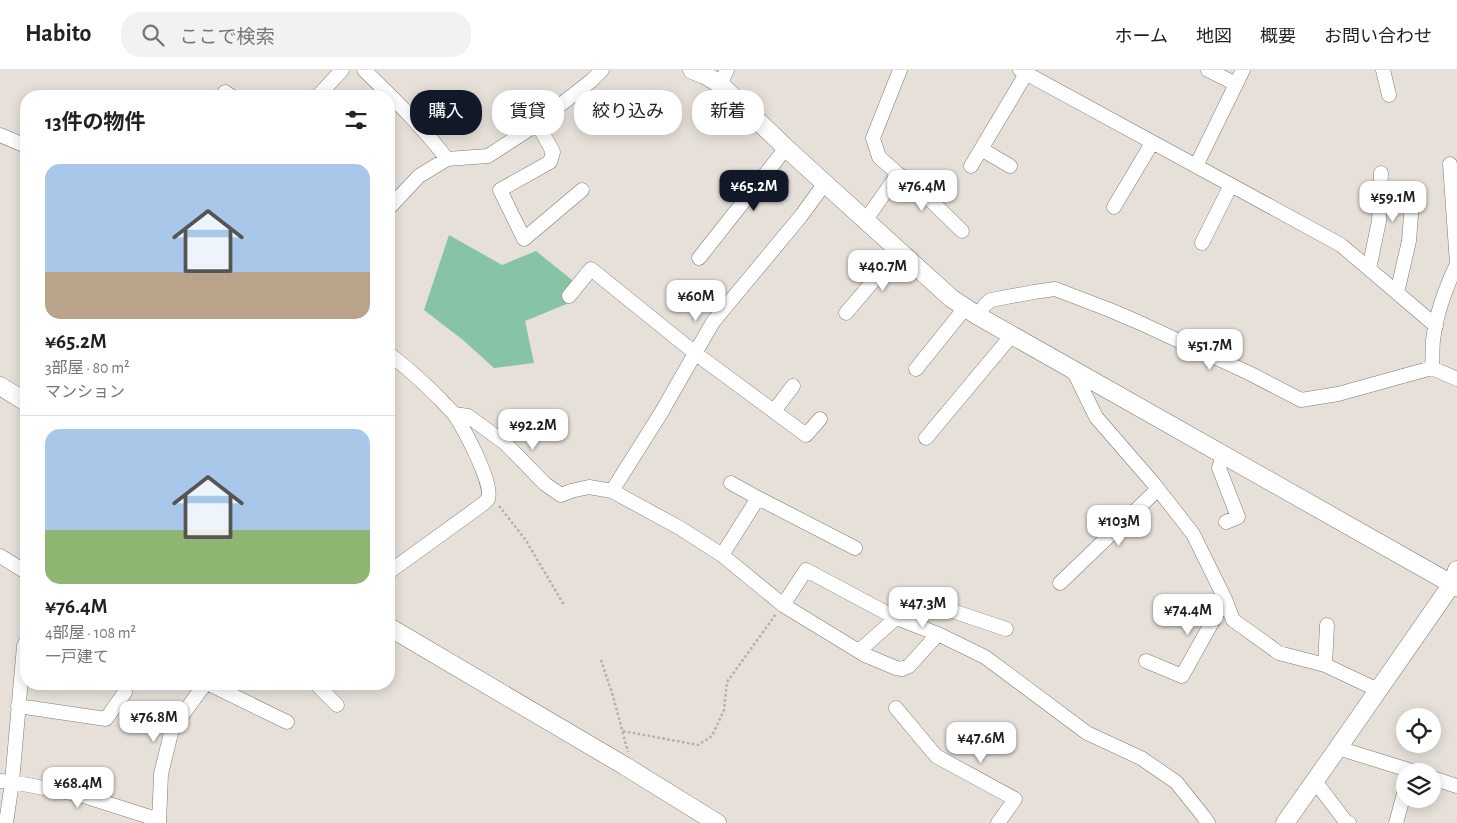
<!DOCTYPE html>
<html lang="ja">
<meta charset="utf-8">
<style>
body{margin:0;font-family:"Alegreya Sans","Noto Sans JP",sans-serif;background:#f2f2f2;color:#222;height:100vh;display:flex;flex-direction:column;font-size:19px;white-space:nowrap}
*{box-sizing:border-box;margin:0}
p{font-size:16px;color:#767676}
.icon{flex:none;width:28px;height:28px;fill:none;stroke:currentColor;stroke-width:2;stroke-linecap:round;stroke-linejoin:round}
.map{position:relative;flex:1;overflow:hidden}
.details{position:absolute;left:20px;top:20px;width:375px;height:600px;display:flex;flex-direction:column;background:#fff;border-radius:20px;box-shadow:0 2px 12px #0003}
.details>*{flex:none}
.top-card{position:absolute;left:410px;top:20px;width:475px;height:45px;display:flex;gap:10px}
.tools{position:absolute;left:1396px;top:638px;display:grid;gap:10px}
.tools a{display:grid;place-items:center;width:45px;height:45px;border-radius:50%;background:#fff;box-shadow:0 2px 12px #0003;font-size:25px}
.price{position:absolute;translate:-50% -42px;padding:0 11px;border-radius:10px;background:#fff;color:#222;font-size:16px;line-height:32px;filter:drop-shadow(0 1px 2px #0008)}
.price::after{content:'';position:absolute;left:50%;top:30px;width:15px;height:11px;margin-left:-8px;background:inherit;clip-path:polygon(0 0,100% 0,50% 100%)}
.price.active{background:#111827;color:#fff}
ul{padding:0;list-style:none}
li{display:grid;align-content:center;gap:10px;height:265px;padding:0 25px}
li+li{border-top:1px solid #e0e0e0}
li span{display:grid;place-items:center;height:155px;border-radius:15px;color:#555}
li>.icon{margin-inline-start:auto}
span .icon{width:90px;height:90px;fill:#fffc;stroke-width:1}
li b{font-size:21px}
h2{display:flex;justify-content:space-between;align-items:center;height:60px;padding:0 25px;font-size:21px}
.tag{padding:0 18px;border-radius:20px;background:#fff;box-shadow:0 2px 12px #0003;font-size:18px;line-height:45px}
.tag.active{background:#111827;color:#fff}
header{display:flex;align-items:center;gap:30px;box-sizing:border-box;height:70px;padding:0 25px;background:#fff;border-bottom:1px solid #e0e0e0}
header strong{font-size:24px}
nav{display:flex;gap:28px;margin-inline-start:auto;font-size:18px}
.search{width:350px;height:45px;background:#f2f2f2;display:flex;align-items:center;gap:12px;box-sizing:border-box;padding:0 18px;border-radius:20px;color:#767676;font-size:19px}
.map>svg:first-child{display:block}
.green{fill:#86c4a5}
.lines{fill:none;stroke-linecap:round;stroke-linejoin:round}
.minor-casing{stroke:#7f7a73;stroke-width:15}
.tertiary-casing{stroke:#7f7a73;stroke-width:19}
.path{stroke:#b3afa9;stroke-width:2.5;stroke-dasharray:2.5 2.5;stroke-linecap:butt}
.minor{stroke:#fff;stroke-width:14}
.tertiary{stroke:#fff;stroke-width:18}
</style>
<header>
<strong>Habito</strong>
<div class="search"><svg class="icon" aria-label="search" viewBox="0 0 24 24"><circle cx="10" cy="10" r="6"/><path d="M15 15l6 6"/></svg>ここで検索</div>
<nav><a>ホーム</a><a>地図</a><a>概要</a><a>お問い合わせ</a></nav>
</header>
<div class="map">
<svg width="1457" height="753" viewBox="0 0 1457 753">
<rect width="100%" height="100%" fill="#e6e0d9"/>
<path class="green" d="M 449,165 L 502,195 L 536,181 L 577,214 L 569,233 L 525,251 L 534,293 L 494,298 L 463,270 L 424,240 Z"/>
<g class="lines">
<defs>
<path id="minor" d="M 364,0 C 393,28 422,56 447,89
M 1020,0 L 1341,175 L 1436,256
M 1208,0 L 1236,14
M 1383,0 L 1389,25
M 720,14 L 727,0
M 225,22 L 231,26
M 318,26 L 342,0
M 537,53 L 553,82 L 550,92 L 500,120 L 524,169 L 582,120
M 0,65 L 26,76
M 981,79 L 1010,96
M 1450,94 L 1457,194
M 971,96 L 1026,4
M 1196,96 L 1243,0
M 898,104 L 913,113 L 962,161
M 1114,137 L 1152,73
M 389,138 L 419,106 L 447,89 L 488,86 L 528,60 L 591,11 L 602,0
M 865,151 L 898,104 L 879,87 L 873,68 L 900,0
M 1202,173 L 1231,115
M 699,188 L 786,78
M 1369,199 L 1379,151 L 1381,103
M 1397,223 L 1409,171 L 1412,132
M 569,226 L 591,199 L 695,283 L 806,365 L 820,349
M 846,243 L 898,182
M 978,246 L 985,235 L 991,230 L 1034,222 L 1055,219 L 1110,240 L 1138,252 L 1249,303 L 1301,330 L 1338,324 L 1432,298 L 1457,309
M 389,284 C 408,298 424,313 441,330 C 445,335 450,339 454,344 C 463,357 494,414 488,429 C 487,430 484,433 483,434 L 389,502
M 1432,298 C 1433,289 1432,279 1433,270 C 1436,244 1446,217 1457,194
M 916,299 L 965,238
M 1073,300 L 1096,347 L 1154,414 L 1193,464 L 1225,529 L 1233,550 L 1279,583 L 1325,595 L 1378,620
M 774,341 L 793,316
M 454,344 L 468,346 L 505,373 L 545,414 L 561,425 L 571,421 L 589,417 L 612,421 L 680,458 L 722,485 L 783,535 L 865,585 L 896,598 L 902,599 L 909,596 L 938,564 L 985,587 L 1087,663 L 1141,688 L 1176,712 L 1204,747 L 1208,753
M 926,368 L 1012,265
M 1223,385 L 1219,398 L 1238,447 L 1226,452
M 731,413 L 758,428
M 612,421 L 661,343 L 713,252 L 801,146 L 825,113
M 722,485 L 758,428 L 855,478
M 0,486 L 26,502
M 1060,513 L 1158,419
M 783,535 L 806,500 L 896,548 L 938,564
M 859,581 L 896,548 L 904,530 L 917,529 L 1006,559
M 1146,591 L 1182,606 L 1225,529
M 1325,595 L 1327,555
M 209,614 L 287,652
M 316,614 L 337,635
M 18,636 L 106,649 L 125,622
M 896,638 L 936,686 L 1015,729 L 998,753
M 1338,678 L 1412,701
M 1432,708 L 1457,716
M 0,711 L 12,712 L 81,725 L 159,750
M 1315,711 L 1346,752 L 1349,753
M 6,753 L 12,712 L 24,576 L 26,572
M 159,753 L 161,704 L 172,659 L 205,614
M 1396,753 L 1405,720"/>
<path id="tertiary" d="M 692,0 L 705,5 L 720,14 L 786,78 L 951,228 L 978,246 L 1457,517
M 0,316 L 26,332
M 389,557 L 625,696 L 717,753
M 1285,753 L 1338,678 L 1452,514 L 1457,500"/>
</defs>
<use href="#minor" class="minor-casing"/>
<use href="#tertiary" class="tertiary-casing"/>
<path class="path" d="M 499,436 L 525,469 L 564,535
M 601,590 L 613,626 L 628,682
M 623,661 L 698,675 L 712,666 L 724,640 L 727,612 L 776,544"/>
<use href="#minor" class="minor"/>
<use href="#tertiary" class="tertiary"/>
</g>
</svg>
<div class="tools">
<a><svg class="icon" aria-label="locate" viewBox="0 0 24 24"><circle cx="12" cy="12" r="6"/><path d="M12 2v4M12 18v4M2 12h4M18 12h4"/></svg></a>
<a><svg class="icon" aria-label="layers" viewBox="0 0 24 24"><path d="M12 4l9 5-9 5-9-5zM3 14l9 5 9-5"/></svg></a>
</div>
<b class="price active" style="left:754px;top:142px">¥65.2M</b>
<b class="price" style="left:922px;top:142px">¥76.4M</b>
<b class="price" style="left:1393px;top:153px">¥59.1M</b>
<b class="price" style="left:883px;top:222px">¥40.7M</b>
<b class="price" style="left:696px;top:252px">¥60M</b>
<b class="price" style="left:1210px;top:301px">¥51.7M</b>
<b class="price" style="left:533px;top:381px">¥92.2M</b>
<b class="price" style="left:1119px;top:477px">¥103M</b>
<b class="price" style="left:923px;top:559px">¥47.3M</b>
<b class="price" style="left:1188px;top:566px">¥74.4M</b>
<b class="price" style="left:154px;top:673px">¥76.8M</b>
<b class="price" style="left:981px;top:694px">¥47.6M</b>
<b class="price" style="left:78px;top:739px">¥68.4M</b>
<div class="top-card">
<a class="tag active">購入</a>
<a class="tag">賃貸</a>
<a class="tag">絞り込み</a>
<a class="tag">新着</a>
</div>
<section class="details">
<h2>13件の物件<svg class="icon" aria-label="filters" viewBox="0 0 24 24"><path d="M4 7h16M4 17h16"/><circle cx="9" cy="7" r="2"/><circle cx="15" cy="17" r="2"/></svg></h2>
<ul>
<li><span style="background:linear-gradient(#a9c7e8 70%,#b9a48a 0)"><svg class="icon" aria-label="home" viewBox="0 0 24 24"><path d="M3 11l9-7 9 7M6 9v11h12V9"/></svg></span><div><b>¥65.2M</b><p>3部屋 · 80 m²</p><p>マンション</p></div></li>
<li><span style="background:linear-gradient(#a9c7e8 65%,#8fb573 0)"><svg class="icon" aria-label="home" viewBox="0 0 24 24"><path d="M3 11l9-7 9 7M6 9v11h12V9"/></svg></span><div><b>¥76.4M</b><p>4部屋 · 108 m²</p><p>一戸建て</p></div></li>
</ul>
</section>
</div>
